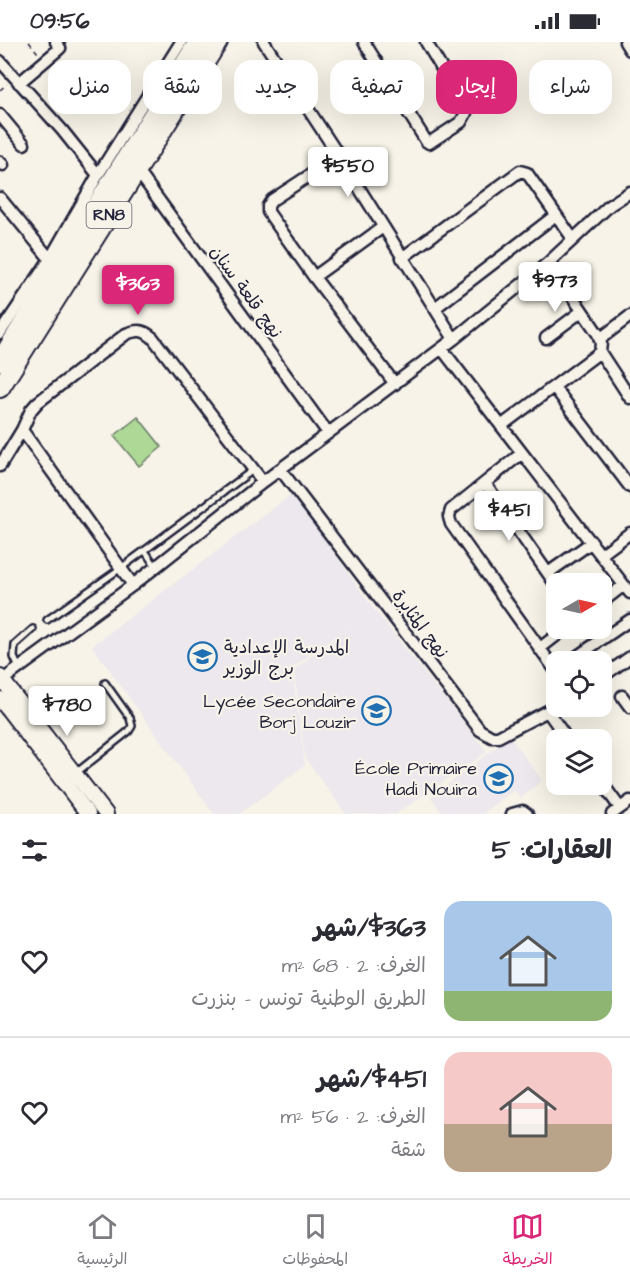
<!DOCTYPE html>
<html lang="ar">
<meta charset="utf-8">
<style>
body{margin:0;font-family:"Architects Daughter","Playpen Sans Arabic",sans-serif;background:#f7f7f7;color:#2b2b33;direction:rtl;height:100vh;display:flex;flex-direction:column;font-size:22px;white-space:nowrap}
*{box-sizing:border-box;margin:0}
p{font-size:20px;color:#7c7c81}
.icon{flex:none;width:33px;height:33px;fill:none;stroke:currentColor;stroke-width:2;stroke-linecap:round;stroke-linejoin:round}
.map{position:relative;height:772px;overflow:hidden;direction:ltr}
.drawer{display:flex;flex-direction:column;background:#fff;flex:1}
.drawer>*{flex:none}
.top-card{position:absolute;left:18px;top:18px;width:594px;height:54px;direction:rtl;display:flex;gap:12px}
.needle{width:39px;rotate:81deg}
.tools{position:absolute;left:546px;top:531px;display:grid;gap:12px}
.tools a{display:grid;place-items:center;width:66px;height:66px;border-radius:12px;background:#fff;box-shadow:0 6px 24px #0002;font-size:30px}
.price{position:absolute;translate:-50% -51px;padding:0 14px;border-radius:6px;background:#fff;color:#222;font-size:20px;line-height:39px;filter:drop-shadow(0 2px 3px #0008)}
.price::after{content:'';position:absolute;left:50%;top:36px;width:18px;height:14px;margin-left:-9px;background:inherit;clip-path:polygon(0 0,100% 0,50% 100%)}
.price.on{background:#db2777;color:#fff}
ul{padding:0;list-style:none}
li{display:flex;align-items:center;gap:18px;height:150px;padding:0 18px}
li+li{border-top:2px solid #e1e1e2}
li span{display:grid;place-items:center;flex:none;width:168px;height:120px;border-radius:18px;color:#555}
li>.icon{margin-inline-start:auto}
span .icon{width:72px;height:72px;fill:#fffc;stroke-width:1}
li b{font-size:26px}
h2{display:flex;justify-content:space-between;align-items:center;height:72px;padding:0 18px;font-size:26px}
.pill{padding:0 21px;border-radius:18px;background:#fff;box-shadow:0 6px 24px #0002;font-size:21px;line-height:54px}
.pill.on{background:#db2777;color:#fff}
.status{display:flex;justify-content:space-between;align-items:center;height:42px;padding:0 30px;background:#fff;direction:ltr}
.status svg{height:16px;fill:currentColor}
.dock{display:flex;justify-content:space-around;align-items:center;height:84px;border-top:2px solid #e1e1e2;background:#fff;font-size:16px;color:#7c7c81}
.dock a{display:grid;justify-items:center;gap:3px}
.dock .on{color:#db2777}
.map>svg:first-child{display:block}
.built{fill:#ece8ed}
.green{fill:#aed895;stroke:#687d68;stroke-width:1.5}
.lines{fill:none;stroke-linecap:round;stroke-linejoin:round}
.lane-casing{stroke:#22223b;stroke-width:10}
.street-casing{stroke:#22223b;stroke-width:15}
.secondary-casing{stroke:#22223b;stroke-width:18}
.highway-casing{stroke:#22223b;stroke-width:22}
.path{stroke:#22223b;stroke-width:1.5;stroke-dasharray:4.5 4.5;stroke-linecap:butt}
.lane{stroke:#f7f3e8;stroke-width:5}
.street{stroke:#f7f3e8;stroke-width:10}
.secondary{stroke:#f7f3e8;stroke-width:14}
.highway{stroke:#f7f3e8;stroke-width:18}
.labels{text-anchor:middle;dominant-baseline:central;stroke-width:4.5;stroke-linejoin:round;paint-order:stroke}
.shield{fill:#f7f3e8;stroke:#62616f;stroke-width:1.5}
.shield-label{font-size:16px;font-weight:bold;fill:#22223b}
.street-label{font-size:18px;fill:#22223b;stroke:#f7f3e8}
.poi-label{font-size:18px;fill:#22223b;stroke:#f7f3e8;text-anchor:end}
</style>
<div class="status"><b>09:56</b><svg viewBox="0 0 49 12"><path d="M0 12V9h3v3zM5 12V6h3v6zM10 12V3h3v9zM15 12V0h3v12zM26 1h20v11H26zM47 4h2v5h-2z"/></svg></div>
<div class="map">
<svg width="630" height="772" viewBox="0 0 630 772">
<rect width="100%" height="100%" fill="#f7f3e8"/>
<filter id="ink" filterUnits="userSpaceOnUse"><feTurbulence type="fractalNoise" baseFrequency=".0167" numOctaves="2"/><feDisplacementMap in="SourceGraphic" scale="12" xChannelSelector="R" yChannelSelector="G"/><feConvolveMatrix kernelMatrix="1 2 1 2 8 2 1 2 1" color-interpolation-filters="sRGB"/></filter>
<g filter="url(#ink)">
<path class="built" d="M 292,452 L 373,566 L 487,710 L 396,772 L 346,772 L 305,716 L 294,628 L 354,581 L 292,626 L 305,723 L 239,772 L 214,772 L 92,604 Z
M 510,695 L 542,738 L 521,756 L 514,748 L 482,772 L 443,772 L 431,755 Z"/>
<path class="green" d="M 138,375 L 162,405 L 139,424 L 114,394 Z"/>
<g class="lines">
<defs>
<path id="lane" d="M 145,509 L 156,525
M 47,578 L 121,526 L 253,428
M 19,626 L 14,615 L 15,603 L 33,587
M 76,731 L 129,689 L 132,684 L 130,676 L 105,641"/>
<path id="street" d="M 264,0 L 339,114 L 454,297
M 364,0 L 426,99 L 429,101 L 461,80 L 466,71 L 464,64 L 426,0
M 625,0 L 630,8
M 0,19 L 62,88 L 98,133
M 19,41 L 59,7 L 60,6 L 56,0
M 0,73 L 24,102
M 339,114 L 272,158 L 268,164 L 268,170 L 314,235 L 395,342
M 0,120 L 3,123
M 137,128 L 328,391
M 0,156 L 50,217
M 402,216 L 520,129 L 527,131 L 573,197
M 549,220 L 598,292 L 601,301 L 600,310 L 630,356
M 314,235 L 383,185
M 435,266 L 556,173
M 0,291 L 50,217 L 98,133 L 181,0
M 546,296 L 582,269
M 600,297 L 630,274
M 442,307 L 630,551
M 554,345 L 630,445
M 501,384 L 600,310
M 22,388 L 133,543
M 522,411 L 451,468 L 449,475 L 451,482 L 556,629
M 0,424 L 22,388 L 31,368 L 37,361 L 126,292 C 138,287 144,288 153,296 L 263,440
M 280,427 L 480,688 L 492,695 L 498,695 L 557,664
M 485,441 L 556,543
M 602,512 L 630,491
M 548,531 L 592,500
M 602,560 L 624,543
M 539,607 L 566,586
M 569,620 L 630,578
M 602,635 L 630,615
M 0,640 L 133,543 L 263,440 L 454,297 L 549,220 L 610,163 L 630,150
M 622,654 L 630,665
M 548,670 L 568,698
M 602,741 L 620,766
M 512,772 L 523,769 L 527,772
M 612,772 L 630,759"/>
<path id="secondary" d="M 0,635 L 106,772
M 0,657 L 88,772"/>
<path id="highway" d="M 0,319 L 198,0
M 0,346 L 218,0"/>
</defs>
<use href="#lane" class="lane-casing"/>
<use href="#street" class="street-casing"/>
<use href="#secondary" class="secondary-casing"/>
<use href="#highway" class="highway-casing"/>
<path class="path" d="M 29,0 L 38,11
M 0,48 L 7,42"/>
<use href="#lane" class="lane"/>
<use href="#street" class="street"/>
<use href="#secondary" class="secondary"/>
<use href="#highway" class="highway"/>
</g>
</g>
<defs>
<symbol id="school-ring" viewBox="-11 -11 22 22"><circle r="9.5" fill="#f7f3e8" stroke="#1f6fb2" stroke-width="1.5"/><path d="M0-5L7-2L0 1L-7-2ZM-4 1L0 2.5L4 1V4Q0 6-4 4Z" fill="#1f6fb2"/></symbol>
</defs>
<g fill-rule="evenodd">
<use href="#school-ring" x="186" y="598" width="33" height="33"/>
<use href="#school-ring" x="360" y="652" width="33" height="33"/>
<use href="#school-ring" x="482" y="720" width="33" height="33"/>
</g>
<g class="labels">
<rect class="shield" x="86.5" y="160" width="45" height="26" rx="4.5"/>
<g class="shield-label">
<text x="109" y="173">RN8</text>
</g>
<g class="street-label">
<text transform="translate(246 250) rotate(54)">نهج قلعة سنان</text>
<text transform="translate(420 582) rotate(53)">نهج المثابرة</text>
</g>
<g class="poi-label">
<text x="224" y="605" text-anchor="start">المدرسة الإعدادية<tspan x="224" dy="21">برج الوزير</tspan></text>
<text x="356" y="659">Lycée Secondaire<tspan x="356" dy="21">Borj Louzir</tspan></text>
<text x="477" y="726">École Primaire<tspan x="477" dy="21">Hadi Nouira</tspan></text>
</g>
</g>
</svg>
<div class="tools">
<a><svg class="needle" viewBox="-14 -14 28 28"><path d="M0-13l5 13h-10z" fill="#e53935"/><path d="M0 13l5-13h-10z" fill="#7c7c81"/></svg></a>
<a><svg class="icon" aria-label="locate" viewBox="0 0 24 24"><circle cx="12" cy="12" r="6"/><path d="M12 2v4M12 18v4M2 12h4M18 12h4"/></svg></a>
<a><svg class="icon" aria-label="layers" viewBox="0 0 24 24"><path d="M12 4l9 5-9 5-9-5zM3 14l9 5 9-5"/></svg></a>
</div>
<b class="price" style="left:348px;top:156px">$550</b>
<b class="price" style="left:555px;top:271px">$973</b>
<b class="price on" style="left:138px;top:274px">$363</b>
<b class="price" style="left:509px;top:500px">$451</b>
<b class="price" style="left:67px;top:695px">$780</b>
<div class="top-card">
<a class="pill">شراء</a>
<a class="pill on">إيجار</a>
<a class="pill">تصفية</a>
<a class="pill">جديد</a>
<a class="pill">شقة</a>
<a class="pill">منزل</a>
</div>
</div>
<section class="drawer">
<h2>العقارات: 5<svg class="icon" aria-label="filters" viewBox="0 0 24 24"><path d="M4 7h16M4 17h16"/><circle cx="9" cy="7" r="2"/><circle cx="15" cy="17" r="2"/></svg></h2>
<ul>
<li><span style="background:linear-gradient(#a9c7e8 75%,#8fb573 0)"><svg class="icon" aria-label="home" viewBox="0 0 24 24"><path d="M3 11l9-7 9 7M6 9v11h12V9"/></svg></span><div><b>$363/شهر</b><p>الغرف: 2 · 68 m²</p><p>الطريق الوطنية تونس - بنزرت</p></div><svg class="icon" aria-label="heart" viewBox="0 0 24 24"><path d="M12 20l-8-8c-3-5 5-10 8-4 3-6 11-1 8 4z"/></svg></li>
<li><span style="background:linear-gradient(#f6c9c9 60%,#b9a48a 0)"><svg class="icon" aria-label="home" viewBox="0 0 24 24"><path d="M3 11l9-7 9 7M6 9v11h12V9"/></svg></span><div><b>$451/شهر</b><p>الغرف: 2 · 56 m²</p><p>شقة</p></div><svg class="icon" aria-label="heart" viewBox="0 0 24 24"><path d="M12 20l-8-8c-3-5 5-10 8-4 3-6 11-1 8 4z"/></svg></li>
</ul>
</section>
<nav class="dock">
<a class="on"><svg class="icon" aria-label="map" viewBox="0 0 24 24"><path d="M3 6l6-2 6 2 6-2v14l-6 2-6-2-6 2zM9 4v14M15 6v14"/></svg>الخريطة</a>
<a><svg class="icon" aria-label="saved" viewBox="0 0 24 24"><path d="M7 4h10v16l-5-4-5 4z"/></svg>المحفوظات</a>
<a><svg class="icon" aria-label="home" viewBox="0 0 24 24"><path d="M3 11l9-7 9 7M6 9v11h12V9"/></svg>الرئيسية</a>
</nav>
